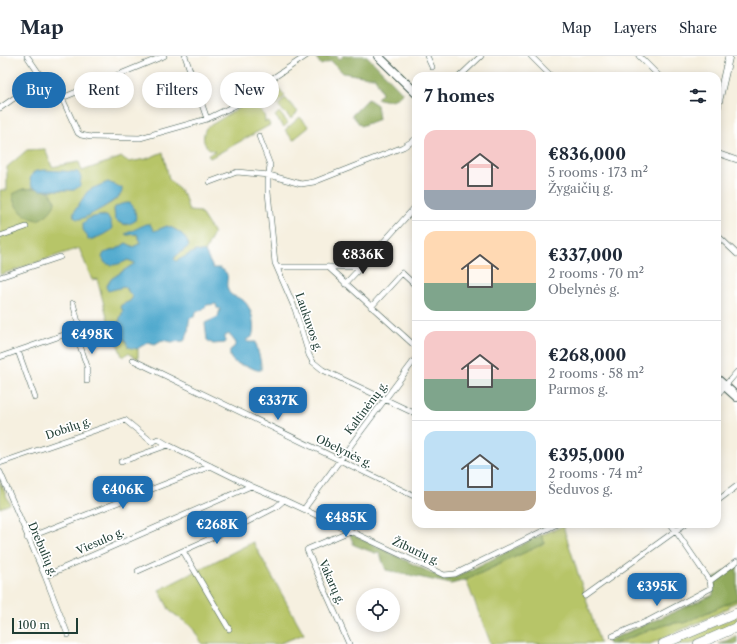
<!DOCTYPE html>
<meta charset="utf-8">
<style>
body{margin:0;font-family:"Libre Caslon Text",serif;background:#f6f6f7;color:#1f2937;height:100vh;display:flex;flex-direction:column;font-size:15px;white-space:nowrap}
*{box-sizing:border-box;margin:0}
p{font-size:13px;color:#747a83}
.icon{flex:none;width:22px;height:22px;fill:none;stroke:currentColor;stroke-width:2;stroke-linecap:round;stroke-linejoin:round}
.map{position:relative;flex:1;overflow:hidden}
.panel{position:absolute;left:412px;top:16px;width:309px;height:456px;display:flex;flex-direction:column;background:#fff;border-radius:12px;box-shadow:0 2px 10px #0003}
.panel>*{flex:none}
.guide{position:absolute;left:12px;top:16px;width:340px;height:36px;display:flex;gap:8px}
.tools{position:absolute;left:356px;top:532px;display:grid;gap:8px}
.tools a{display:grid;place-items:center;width:44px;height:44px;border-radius:50%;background:#fff;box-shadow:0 2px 10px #0003;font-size:20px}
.scale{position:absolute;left:12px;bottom:10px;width:66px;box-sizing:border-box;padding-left:4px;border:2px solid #1f3d34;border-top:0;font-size:11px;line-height:14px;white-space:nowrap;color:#1f3d34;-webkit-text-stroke:3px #fff;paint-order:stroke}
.price{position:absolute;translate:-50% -34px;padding:0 9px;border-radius:8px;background:#1f6fb2;color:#fff;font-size:13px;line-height:26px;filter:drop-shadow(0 1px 2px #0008)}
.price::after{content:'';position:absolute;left:50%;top:24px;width:12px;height:9px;margin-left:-6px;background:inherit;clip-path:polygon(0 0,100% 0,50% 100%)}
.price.selected{background:#222;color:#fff}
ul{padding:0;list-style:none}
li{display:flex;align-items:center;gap:12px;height:100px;padding:0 12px}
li+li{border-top:1px solid #e0e1e3}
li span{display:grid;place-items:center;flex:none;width:112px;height:80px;border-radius:12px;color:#555}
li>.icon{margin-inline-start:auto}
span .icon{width:48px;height:48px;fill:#fffc;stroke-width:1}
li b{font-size:17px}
h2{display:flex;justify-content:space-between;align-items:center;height:48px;padding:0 12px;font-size:17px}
.chip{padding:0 14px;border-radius:18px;background:#fff;box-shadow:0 2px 10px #0003;font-size:14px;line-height:36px}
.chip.selected{background:#1f6fb2;color:#fff}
header{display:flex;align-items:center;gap:24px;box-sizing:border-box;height:56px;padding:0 20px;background:#fff;border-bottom:1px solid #e0e1e3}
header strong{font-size:19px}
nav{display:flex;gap:22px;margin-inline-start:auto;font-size:14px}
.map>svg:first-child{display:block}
.green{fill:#b7c567;stroke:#6b814e;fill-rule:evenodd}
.forest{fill:#91aa5c;stroke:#587448}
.water{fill:#50a9cd;stroke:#387380}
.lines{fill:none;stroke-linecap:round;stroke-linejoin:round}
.street-casing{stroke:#3f584e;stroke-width:6}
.secondary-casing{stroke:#3f584e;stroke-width:8}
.primary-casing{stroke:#3f584e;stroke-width:10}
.highway-casing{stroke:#3f584e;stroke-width:10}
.street{stroke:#fff;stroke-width:5}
.secondary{stroke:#fff;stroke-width:7}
.primary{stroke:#fff;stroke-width:8}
.highway{stroke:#fff;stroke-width:9}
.labels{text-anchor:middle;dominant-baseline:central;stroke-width:3.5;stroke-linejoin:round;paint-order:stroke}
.street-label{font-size:11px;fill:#1f3d34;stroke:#fff}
</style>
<header>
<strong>Map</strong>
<nav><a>Map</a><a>Layers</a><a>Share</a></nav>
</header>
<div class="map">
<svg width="737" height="588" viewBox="0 0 737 588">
<rect width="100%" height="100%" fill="#fff"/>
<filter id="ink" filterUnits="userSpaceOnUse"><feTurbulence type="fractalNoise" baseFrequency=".025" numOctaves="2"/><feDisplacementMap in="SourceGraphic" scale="8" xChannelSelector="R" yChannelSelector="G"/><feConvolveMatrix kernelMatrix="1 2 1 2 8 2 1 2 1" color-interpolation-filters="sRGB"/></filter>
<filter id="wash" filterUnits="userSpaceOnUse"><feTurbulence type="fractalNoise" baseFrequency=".012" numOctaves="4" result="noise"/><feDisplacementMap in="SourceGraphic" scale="16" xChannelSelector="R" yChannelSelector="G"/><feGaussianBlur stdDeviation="0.9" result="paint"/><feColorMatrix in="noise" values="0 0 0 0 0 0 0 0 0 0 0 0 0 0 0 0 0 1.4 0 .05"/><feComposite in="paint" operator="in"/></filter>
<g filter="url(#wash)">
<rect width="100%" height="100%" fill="#f6f0e0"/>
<path class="green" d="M 277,30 L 285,40 L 276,49 L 270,44 L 266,38 Z
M 285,42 L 298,56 L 291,63 L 278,50 Z
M 251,48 C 260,53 265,56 265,66 L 268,65 L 270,69 L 210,102 L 208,99 L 215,95 C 203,92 201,82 206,72 L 244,49 Z
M 279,56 L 288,67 L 284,71 L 275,60 Z
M 300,61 L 309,71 L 293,84 L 285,74 Z
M 45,93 L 52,111 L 79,106 L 82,115 L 122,101 L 129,106 L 146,103 L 163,96 L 169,123 L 184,139 L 189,155 L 200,156 L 214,177 L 205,196 L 195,195 L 176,206 L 174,204 L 176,200 L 189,190 C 186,179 178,174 167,170 L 154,176 L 127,179 L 137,178 L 140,184 L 140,187 L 134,191 L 126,187 L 117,193 L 109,195 L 114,209 L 128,204 L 135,207 L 111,223 L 109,234 L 124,231 C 128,234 129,238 133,241 L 130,245 L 120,250 L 123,255 C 118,266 117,269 120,281 C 127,286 130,292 138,293 L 138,303 L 128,297 L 123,301 L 122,300 L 108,264 L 97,223 L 92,224 L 79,192 L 0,219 L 0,134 L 7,134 L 7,111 L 27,94 ZM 44,114 L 74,134 L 48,134 L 51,136 L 55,146 C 51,157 44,160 34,163 L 21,155 L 20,135 L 23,133 L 36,132 L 32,130 L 33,116 ZM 108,126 L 122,132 C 121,134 121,137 120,139 C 115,148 87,159 77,163 L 73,159 C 85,140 86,134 108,126 ZM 127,147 L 127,169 L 121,168 L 115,163 L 114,153 L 115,151 ZM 104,159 L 109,163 L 112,172 L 110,175 L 90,184 L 86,178 L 83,167 L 89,162 Z
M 0,425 L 10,448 L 0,452 Z
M 563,470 L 600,587 L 491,588 L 466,524 L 544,487 L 541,479 Z
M 253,486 L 304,578 L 278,588 L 202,588 L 192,571 L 170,555 L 159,534 Z
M 737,543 L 737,546 L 728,550 L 728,552 L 704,564 L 650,588 L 614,588 C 627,583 673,563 684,567 Z
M 737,560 L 737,568 L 691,588 L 672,588 Z"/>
<path class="forest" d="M 315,0 L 337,0 L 340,3 L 343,0 L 367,0 L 403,37 C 396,45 386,46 377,42 L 382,37 L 375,21 L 368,21 L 343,17 L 331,5 L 321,9 Z
M 368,43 L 377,49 L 379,63 L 361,70 L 352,59 Z
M 36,132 C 50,136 49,132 55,146 C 54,154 44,162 37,164 C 25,161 12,151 13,138 L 23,133 Z
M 349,477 L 444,523 L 456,521 L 541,479 L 545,487 L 466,524 L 451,528 L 386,514 L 379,496 L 375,497 L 354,489 Z
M 737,508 L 737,543 L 684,567 C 673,563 627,583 614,588 L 609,588 L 607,585 L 713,539 L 713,523 Z
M 737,580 L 737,588 L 719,588 Z"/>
<path class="water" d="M 44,114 L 78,116 L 81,121 L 80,130 L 74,134 L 41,134 L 32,130 L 30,124 L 32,118 L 36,115 Z
M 108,126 L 122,132 C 122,135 122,136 121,138 C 117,144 87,162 80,163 C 77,163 77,163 74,161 L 74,156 L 87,136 L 91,133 Z
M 130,147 C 135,151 137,160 135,165 C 127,170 121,169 115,163 L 114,153 C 117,148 125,147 130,147 Z
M 98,160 L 107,160 L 111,167 L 112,172 C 107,178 95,183 88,184 L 87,179 L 83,174 L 83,167 L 89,162 Z
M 146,168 L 150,168 L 154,175 L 167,170 C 178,174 186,179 189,190 L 176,200 L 174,203 L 176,205 L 196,195 L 205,196 L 213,212 L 220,212 C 233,219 224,224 228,234 C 230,241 237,240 243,244 C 252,251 256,271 252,281 L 246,284 L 248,286 L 256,286 C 257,295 262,305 261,314 C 256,315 253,312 249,311 C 239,308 228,307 230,294 L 234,291 L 236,287 L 229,278 L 225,280 L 225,287 L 213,288 L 207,284 L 205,267 L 218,261 L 220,253 L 217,252 L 216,248 L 207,249 L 202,254 L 196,256 L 194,261 L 190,262 C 187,271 191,275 184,285 L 172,286 L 162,284 L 155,288 L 148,286 L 137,293 L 128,291 L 126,285 L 120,280 L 119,265 L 123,255 L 121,251 L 121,249 L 130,245 L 133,241 L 129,237 L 128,234 L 124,231 L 108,235 L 106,231 L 111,223 L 135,207 L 128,204 C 120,208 113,211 105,207 L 102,201 L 104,197 L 117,193 L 126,187 L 134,191 L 140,187 L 140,184 L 137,178 L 127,179 L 125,178 Z"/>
</g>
<g filter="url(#ink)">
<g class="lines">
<defs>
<path id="street" d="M 27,0 L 38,16 L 62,42 L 78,77 L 81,79 L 91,81 L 140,82 L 207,63 L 242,46 L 258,32 L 306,0
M 185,0 L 207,63
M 427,0 L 432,11
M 531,0 L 551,20
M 639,0 L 659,20
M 460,20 L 481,0
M 62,42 L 164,0
M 0,52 L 43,22
M 259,80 L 270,109 L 268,124 L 268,136 L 275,207 L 295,253 L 309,299 L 313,306 L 323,314 L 416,358
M 717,97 L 737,104
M 210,126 L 237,116 L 269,119 L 301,128 L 314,126 L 403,91 L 416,83
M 717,179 L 737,198
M 0,180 L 26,171
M 277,211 L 361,211 L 416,150
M 328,211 L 416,291
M 0,221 L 60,201
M 345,228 L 361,211
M 371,251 L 402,217 L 416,230
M 75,275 L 87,310 L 87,325
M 18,295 L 35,342
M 0,301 L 75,275 L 78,266 L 73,247
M 133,304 L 416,441
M 717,339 L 737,316
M 121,406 L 168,389
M 0,407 L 125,364 L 152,386 L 158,383 L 168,389 L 251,430 L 284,444 L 444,519 L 455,518 L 557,468
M 0,416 L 45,520 L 68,579
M 717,445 L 737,430
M 304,453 L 362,374 L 416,302
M 27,482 L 211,410
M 183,495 L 229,573
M 138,515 L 247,466 L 276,451 L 284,444
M 45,520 L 251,430
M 710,525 L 737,505
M 585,540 L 685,468
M 613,580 L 650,564 L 711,532 L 710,525 L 671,468
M 349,588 L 307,494 L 308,493 L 350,475"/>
<path id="secondary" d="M 717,52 L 729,0"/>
<path id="primary" d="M 378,0 L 416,37
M 717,323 L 737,341"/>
<path id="highway" d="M 663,588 L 737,557
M 698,588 L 737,571"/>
</defs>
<use href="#street" class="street-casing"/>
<use href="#secondary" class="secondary-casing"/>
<use href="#primary" class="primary-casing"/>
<use href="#highway" class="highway-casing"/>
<use href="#street" class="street"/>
<use href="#secondary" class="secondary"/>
<use href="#primary" class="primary"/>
<use href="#highway" class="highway"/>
</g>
</g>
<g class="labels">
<g class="street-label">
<text transform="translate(309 266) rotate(71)">Laukuvos g.</text>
<text transform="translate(366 352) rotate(-53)">Kaltinėnų g.</text>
<text transform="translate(68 372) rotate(-19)">Dobilų g.</text>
<text transform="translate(344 395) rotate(26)">Obelynės g.</text>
<text transform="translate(100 485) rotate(-24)">Viesulo g.</text>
<text transform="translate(43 493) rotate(67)">Drebulių g.</text>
<text transform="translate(416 495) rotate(25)">Žiburių g.</text>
<text transform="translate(332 526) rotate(66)">Vakarų g.</text>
</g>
</g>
</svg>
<div class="tools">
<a><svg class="icon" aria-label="locate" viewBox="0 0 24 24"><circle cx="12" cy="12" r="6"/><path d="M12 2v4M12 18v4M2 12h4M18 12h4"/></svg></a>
</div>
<div class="scale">100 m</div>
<b class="price selected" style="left:363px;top:219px">€836K</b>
<b class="price" style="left:92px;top:299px">€498K</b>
<b class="price" style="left:278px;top:365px">€337K</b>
<b class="price" style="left:123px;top:454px">€406K</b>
<b class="price" style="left:346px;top:482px">€485K</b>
<b class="price" style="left:217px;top:489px">€268K</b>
<b class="price" style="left:657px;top:551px">€395K</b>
<div class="guide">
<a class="chip selected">Buy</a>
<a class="chip">Rent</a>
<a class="chip">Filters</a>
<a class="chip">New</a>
</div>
<section class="panel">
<h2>7 homes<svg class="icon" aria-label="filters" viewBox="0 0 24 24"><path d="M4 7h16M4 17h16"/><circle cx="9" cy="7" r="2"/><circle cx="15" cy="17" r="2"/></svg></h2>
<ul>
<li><span style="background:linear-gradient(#f6c9c9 75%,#9aa5b1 0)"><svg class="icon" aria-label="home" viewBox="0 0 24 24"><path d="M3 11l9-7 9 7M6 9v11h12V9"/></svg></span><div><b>€836,000</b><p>5 rooms · 173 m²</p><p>Žygaičių g.</p></div></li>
<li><span style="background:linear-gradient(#ffd9b3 65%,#7fa58c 0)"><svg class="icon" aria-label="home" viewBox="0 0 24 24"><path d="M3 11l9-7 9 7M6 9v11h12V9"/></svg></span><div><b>€337,000</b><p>2 rooms · 70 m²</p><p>Obelynės g.</p></div></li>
<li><span style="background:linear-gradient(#f6c9c9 60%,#7fa58c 0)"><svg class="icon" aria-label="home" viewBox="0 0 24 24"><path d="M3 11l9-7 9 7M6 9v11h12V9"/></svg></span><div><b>€268,000</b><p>2 rooms · 58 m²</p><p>Parmos g.</p></div></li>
<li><span style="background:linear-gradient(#bfe0f5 75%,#b9a48a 0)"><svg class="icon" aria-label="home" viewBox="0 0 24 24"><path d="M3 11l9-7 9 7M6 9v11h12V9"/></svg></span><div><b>€395,000</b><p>2 rooms · 74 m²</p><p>Šeduvos g.</p></div></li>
</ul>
</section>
</div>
